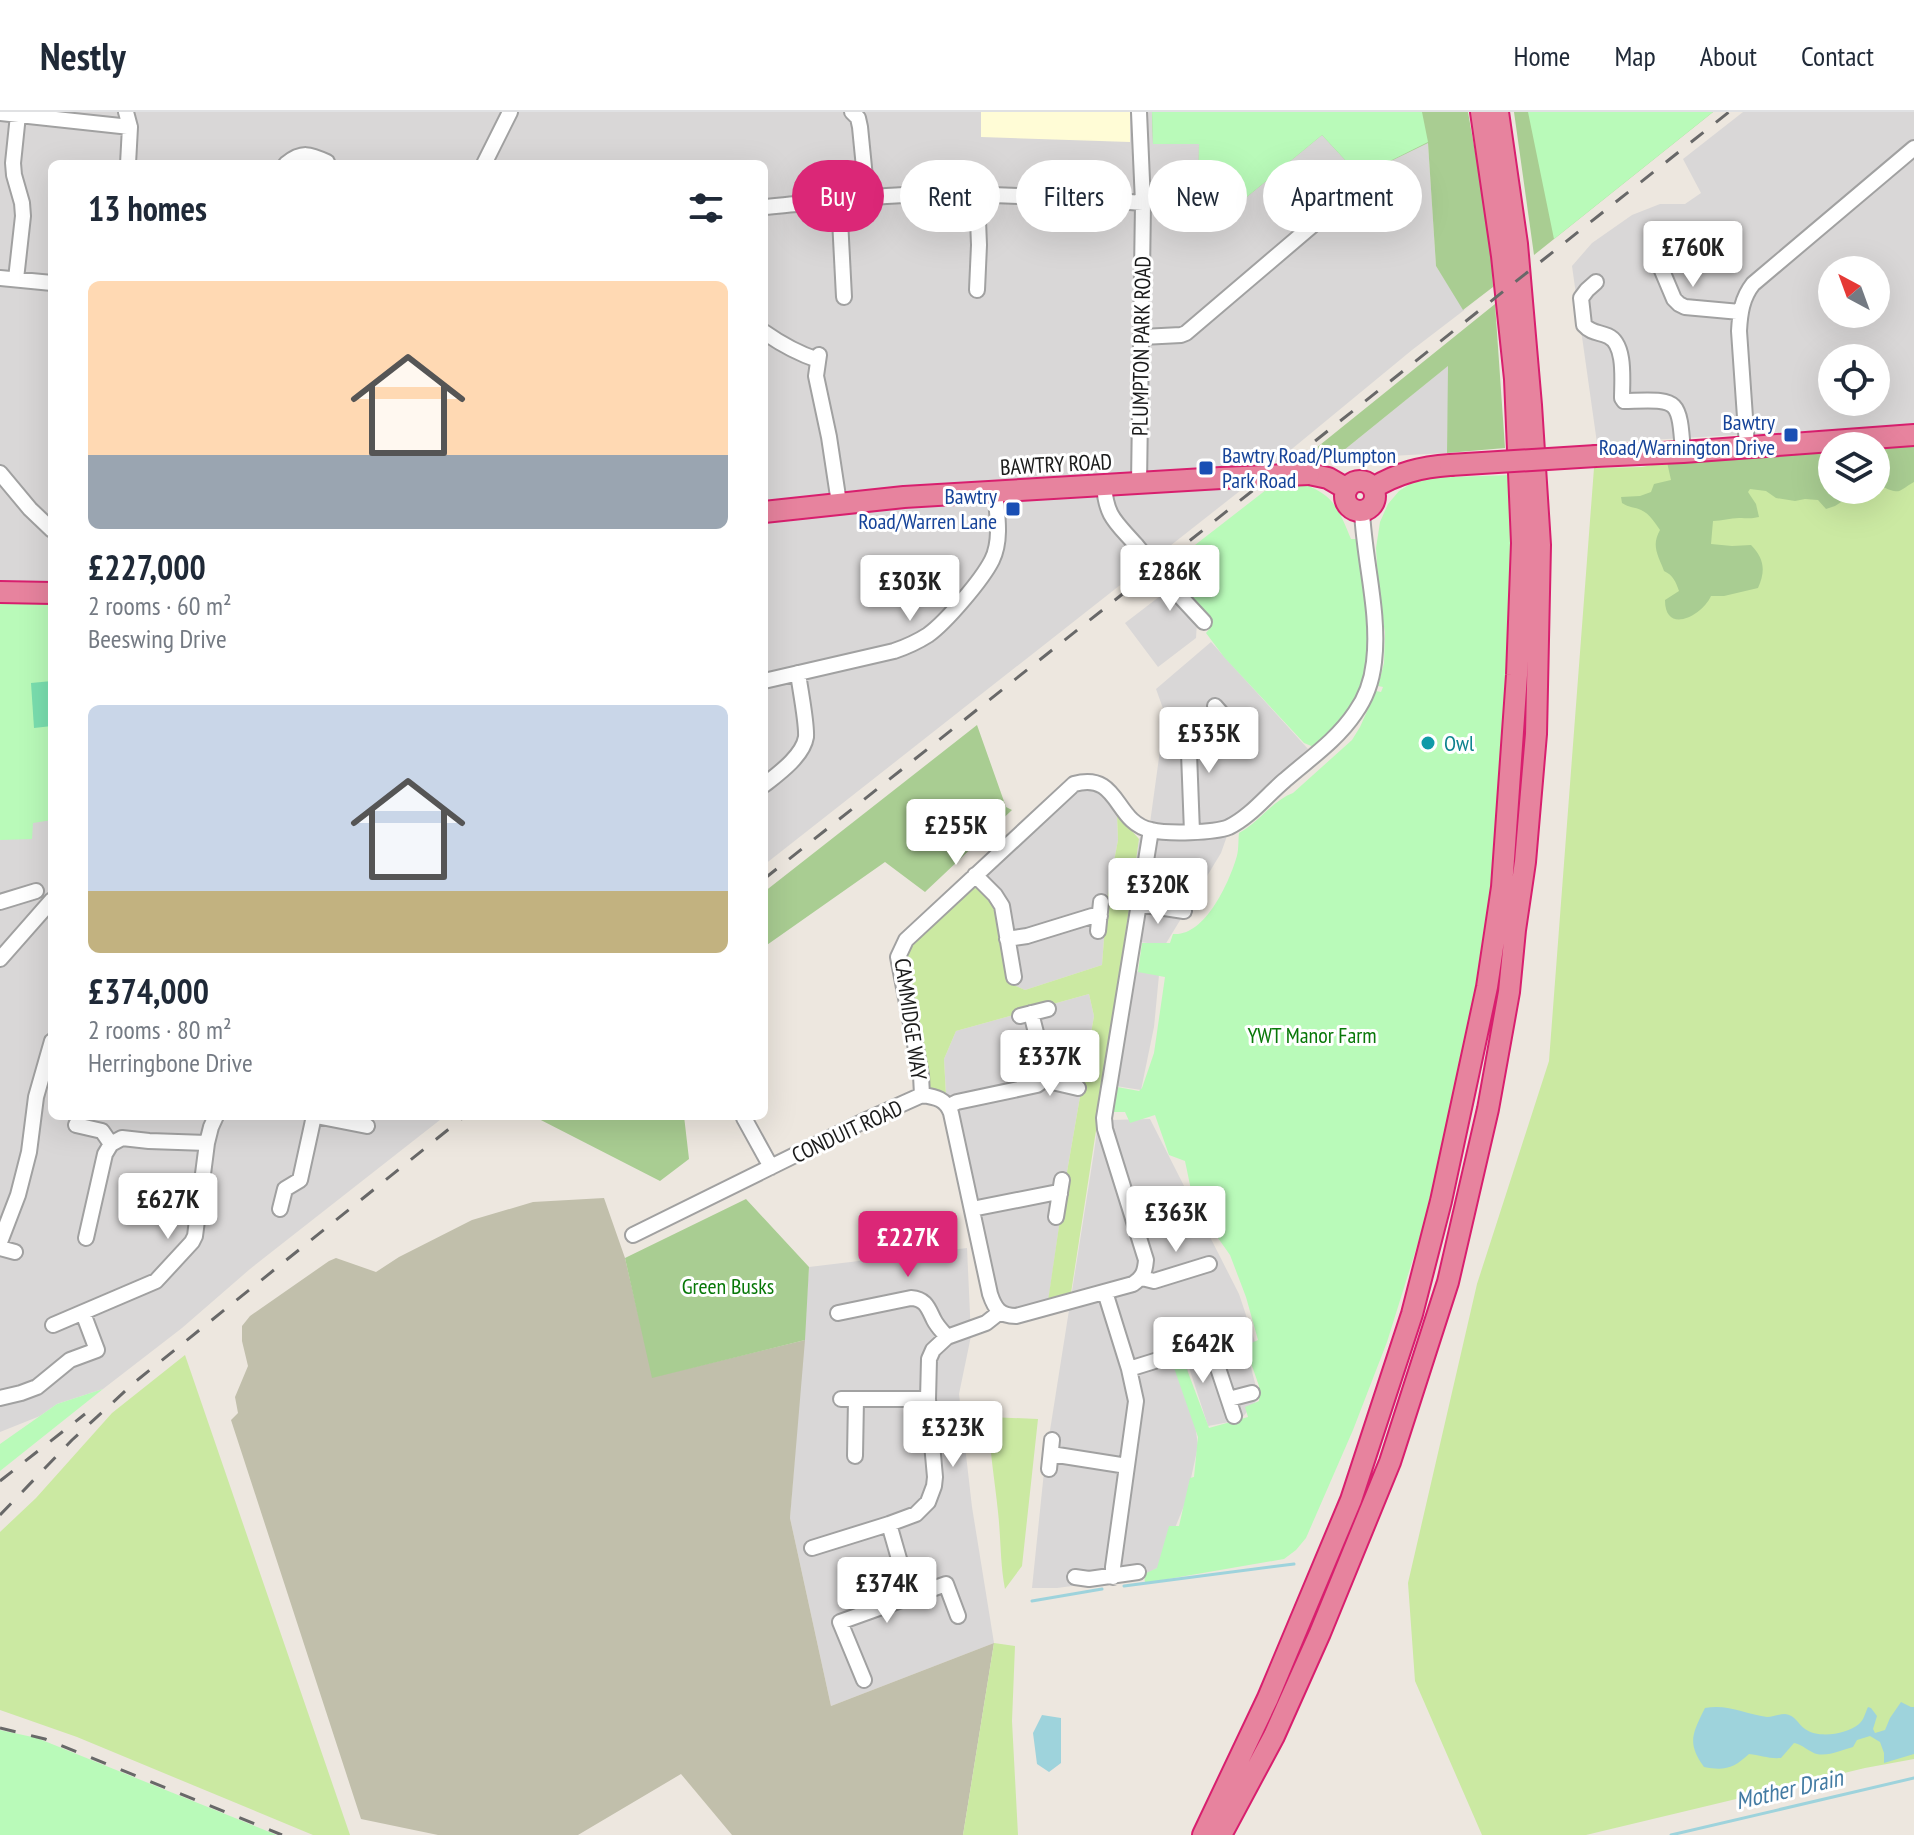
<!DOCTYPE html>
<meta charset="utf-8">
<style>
body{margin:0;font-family:"PT Sans Narrow",sans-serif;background:#f2f2f3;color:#1f2937;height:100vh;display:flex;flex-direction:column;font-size:30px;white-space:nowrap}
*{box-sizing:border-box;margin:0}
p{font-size:26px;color:#747a83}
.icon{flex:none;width:44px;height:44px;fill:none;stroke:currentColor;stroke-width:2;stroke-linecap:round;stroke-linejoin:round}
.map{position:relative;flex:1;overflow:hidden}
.drawer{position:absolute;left:48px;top:48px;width:720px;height:960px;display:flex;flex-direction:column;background:#fff;border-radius:12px;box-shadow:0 8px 32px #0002}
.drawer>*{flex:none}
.banner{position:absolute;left:792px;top:48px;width:760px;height:72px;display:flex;gap:16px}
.needle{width:52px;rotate:319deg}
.buttons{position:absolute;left:1818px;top:144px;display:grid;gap:16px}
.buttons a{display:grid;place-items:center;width:72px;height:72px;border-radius:50%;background:#fff;box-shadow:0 8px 32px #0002;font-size:40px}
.price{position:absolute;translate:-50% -68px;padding:0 18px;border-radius:8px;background:#fff;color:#222;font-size:26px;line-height:52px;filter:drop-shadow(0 2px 4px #0008)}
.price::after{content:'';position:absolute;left:50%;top:48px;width:24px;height:18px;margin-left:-12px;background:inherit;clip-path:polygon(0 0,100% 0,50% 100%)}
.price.on{background:#db2777;color:#fff}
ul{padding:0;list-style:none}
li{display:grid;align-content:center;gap:16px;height:424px;padding:0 40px}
li span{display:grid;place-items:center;height:248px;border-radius:12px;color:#555}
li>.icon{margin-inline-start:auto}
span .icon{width:144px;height:144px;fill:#fffc;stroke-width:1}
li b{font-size:34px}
h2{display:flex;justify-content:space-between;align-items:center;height:96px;padding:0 40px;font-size:34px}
.tag{padding:0 28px;border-radius:36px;background:#fff;box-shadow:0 8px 32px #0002;font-size:28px;line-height:72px}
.tag.on{background:#db2777;color:#fff}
header{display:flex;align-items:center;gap:48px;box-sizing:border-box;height:112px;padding:0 40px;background:#fff;border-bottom:2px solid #e0e1e3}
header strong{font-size:38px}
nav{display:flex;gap:44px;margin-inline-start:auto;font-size:28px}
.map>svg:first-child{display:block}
.residential{fill:#d9d7d7;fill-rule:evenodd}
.education{fill:#fffcd6}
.construction{fill:#c1bfab}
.grass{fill:#cbe9a2}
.forest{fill:#a9cd92}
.park{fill:#b9fab9}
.pitch{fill:#7adfaf}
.water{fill:#9ed3dc}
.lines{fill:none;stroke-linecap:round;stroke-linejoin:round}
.stream{stroke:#9ed3dc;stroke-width:3}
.minor-casing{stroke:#a1a1a1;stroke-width:18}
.highway-casing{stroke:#d81f6e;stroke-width:24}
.minor{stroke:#fff;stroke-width:14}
.highway{stroke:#e7839e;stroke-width:20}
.rail{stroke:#686868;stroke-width:3;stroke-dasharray:16 16;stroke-linecap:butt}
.minor-bridge-casing{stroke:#a1a1a1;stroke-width:18;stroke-linecap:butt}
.highway-bridge-casing{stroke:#d81f6e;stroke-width:24;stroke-linecap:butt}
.minor-bridge{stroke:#fff;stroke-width:14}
.highway-bridge{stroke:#e7839e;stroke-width:20}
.transit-dot{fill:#1a4fb4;stroke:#fff;stroke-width:3}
.culture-dot{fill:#0f9aa8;stroke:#fff;stroke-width:3}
.labels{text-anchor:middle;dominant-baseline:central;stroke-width:6;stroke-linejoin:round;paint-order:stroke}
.street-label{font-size:22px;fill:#1a1a1a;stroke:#fff}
.transit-label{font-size:22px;fill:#164399;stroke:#fff;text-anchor:end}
.culture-label{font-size:22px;fill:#0d838f;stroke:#fff;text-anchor:start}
.park-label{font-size:22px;fill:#087808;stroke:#fff}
.water-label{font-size:24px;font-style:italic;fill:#437ba3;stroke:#fff}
</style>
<header>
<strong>Nestly</strong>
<nav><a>Home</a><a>Map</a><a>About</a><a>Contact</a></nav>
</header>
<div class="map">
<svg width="1914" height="1723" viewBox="0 0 1914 1723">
<rect width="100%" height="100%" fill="#ede7df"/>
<path class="residential" d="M 0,0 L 1152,0 L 1154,32 L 1199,32 L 1198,105 L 1226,102 L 1323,22 L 1428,30 L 1436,154 L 1464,198 L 1480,186 L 1412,238 L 1264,360 L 764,753 L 764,52 L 52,52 L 52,1004 L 445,1004 L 250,1157 L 182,1216 L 103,1277 L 57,1292 L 40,1304 L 0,1320 Z
M 1743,0 L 1914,0 L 1914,313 L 1597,331 L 1572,154 L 1592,131 L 1632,103 L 1660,92 L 1685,92 L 1701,81 L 1683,47 ZM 1832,158 L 1876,158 L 1876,202 L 1832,202 ZM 1832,246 L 1876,246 L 1876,290 L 1832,290 Z
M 1449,253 L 1447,341 L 1333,347 Z
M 1168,478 L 1197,510 L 1196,526 L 1158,555 L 1125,511 Z
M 1211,530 L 1308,637 L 1234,704 L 1221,741 L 1165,833 L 1139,830 L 1135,859 L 1159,863 L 1154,915 L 1141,978 L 1116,974 L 1110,1008 L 1150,1007 L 1239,1182 L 1255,1230 L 1245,1233 L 1259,1286 L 1240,1308 L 1208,1314 L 1186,1246 L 1198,1334 L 1186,1389 L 1159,1455 L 1140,1465 L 1057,1476 L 1032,1476 L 1045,1350 L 1094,1040 L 1139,727 L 1150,711 L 1165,602 L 1156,577 Z
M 1081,662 L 1100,663 L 1119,680 L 1117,702 L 1118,728 L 1107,787 L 1102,853 L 1025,878 L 1007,870 L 995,796 L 967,763 L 1066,672 Z
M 1089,882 L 1094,904 L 1067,1060 L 1046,1205 L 1006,1211 L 985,1189 L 948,1014 L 944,947 L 956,919 Z
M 967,1136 L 971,1224 L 959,1282 L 972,1395 L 994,1531 L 831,1594 L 790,1406 L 809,1155 Z"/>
<path class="education" d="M 981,0 L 1130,0 L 1130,30 L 981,25 Z"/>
<path class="construction" d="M 604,1086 L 625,1146 L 653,1265 L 805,1228 L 790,1406 L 831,1594 L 994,1531 L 963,1723 L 732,1723 L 681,1662 L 578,1723 L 438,1723 L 361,1707 L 231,1308 L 238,1301 L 235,1285 L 248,1254 L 242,1229 L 242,1214 L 250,1204 L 329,1149 L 336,1146 L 376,1160 L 399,1145 L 472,1108 L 533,1090 Z"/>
<path class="grass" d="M 1914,331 L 1914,1647 L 1865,1656 L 1586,1723 L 1482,1723 L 1415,1569 L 1408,1471 L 1477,1172 L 1549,949 L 1594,356 L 1642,355 L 1667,350 L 1832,378 L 1876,378 L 1876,334 Z
M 1117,702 L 1139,727 L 1113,908 L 1071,1181 L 1048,1189 L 1067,1060 L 1094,904 L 1089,882 L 956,919 L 944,947 L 946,984 L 929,975 L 905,847 L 910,832 L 976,773 L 995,796 L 1007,870 L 1025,878 L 1102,853 L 1107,787 L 1118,728 Z
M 185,1243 L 350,1723 L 313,1723 L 77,1625 L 0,1598 L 0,1420 L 36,1386 L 112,1301 Z
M 989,1305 L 1038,1307 L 1022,1454 L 1005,1477 C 1000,1451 1001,1426 998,1400 C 995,1369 989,1337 989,1305 Z
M 994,1531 L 1015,1534 L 1012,1609 L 1018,1723 L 963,1723 Z"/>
<path class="forest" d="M 1152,0 L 1468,0 C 1478,58 1491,116 1493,175 L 1463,198 L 1436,154 L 1428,31 L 1360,64 L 1322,23 L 1226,102 L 1198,106 L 1199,32 L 1153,32 Z
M 1514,0 L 1713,0 L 1534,143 Z
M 1495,192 L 1505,336 L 1447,341 L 1448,254 L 1333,347 L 1300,349 Z
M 1914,331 L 1914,370 C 1898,379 1901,383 1883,375 L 1876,377 L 1876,334 Z
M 1832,338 L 1832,378 L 1860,378 L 1835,394 L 1826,397 L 1818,388 L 1805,387 L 1795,389 L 1776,386 L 1766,379 L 1750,377 L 1748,380 L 1756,392 L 1759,405 C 1751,407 1747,406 1739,406 C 1730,406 1722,409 1713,409 L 1711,432 L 1732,434 L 1751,433 C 1764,446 1766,459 1758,476 L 1724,484 L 1711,484 C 1702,504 1665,523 1665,488 L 1679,479 C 1676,470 1673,463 1664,459 C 1658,443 1651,434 1660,418 C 1655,411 1650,402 1641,398 C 1635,395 1629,396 1622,391 L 1621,385 L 1640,384 L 1651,380 L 1654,372 L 1671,368 L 1667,350 Z
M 977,613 L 1006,695 L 1012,698 L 925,780 L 885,750 L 764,835 L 764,780 Z
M 533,1004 L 684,1004 L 689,1047 L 660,1069 Z
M 746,1087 L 809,1155 L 805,1228 L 652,1266 L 625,1146 Z"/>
<path class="park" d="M 1152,0 L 1422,0 L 1428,30 L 1360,64 L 1322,23 L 1226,102 L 1198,106 L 1199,32 L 1153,32 Z
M 1528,0 L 1713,0 L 1554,127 Z
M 1513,363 L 1515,447 L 1505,674 L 1487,816 L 1471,919 L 1437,1070 L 1387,1230 L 1353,1318 L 1306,1426 L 1296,1438 L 1284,1447 L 1145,1471 L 1144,1462 L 1157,1456 L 1169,1414 L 1179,1414 L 1190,1366 L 1194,1365 L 1198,1325 L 1172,1250 L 1183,1247 L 1209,1316 L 1248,1305 L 1245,1295 L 1259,1289 L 1259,1274 L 1245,1234 L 1258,1228 L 1246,1185 L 1230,1143 L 1194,1092 L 1185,1049 L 1169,1043 L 1155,1003 L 1130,1011 L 1125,1000 L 1112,1000 L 1117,975 L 1139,979 L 1142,976 L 1154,941 L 1165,865 L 1138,860 L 1142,831 L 1170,831 L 1173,822 C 1204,825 1228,773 1236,747 C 1239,739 1238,730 1239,721 C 1259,710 1272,689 1293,681 L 1352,628 L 1360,615 L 1376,579 L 1381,580 L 1383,575 L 1378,574 L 1384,551 L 1385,520 L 1379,487 L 1376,436 L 1380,410 L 1388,392 L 1399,379 L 1420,366 Z
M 1291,367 C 1332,382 1335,388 1351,427 L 1356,427 C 1369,481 1383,545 1352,596 C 1348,602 1345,611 1339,617 C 1332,624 1322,629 1314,635 L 1304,631 L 1224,545 L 1206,521 L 1210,516 L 1164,457 L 1275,371 Z
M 52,490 L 52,708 L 33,711 L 32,727 L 0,728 L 0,492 Z
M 103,1277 L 0,1359 L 0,1332 L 57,1292 Z
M 0,1618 L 37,1626 L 277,1723 L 0,1723 Z"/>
<path class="pitch" d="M 52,569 L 52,614 L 34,616 L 31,571 Z"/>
<path class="water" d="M 1901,1590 L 1911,1595 L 1914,1595 L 1914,1642 L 1884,1651 L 1884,1641 L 1880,1630 L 1870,1624 L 1857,1628 L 1853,1635 C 1842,1638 1823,1647 1812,1640 C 1804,1636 1803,1633 1794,1631 L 1781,1646 C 1769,1647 1760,1643 1749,1642 C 1734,1656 1725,1659 1704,1655 C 1687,1631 1692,1622 1705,1596 C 1729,1592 1744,1602 1767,1605 C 1773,1605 1779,1602 1785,1602 C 1795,1603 1798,1612 1805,1617 C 1819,1627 1847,1622 1859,1612 C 1864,1608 1865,1601 1868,1595 L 1871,1596 L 1877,1604 L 1873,1617 L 1875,1621 L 1885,1618 L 1890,1606 Z
M 1042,1603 L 1061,1606 L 1061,1651 L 1049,1660 L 1037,1652 L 1033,1621 Z"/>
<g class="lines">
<path class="stream" d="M 1124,1474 L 1294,1452
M 1032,1489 L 1102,1477
M 1671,1723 L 1914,1666"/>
<defs>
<path id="minor" d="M 126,0 L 130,15 L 128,52
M 852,0 L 858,6 L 860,15 L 867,86
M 1139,0 L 1143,91 L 1139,372
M 0,1 L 130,15
M 286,52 C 302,39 310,42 327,50
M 484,52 L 510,0
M 839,88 L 844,185
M 764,95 C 811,91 857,85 904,83 C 984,81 1063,85 1143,91
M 1655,142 L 1674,187 L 1679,192 L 1685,195 L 1740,200
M 0,166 L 52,171
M 16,167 L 23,104 L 22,91 L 14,63 L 13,51 L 18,3
M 1596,170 L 1587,178 L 1581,186 L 1584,213 C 1591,221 1599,220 1608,224 C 1626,232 1622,269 1622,286 L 1624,289 C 1678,288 1679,284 1683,340
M 977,178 L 979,133 L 977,83
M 764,220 C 781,232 797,241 818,248
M 1142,225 L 1181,223 L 1186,221 L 1361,72
M 819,243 L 816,264 L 829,325 L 839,391
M 1747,334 L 1739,219 C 1740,201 1742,186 1753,172 L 1914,36
M 0,361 L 30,397 L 52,418
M 1104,373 C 1106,405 1116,410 1136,433
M 1164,467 L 1204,510
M 764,569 L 894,539 C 906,535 917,530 928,523 C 946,510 982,468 992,448 C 1002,428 997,401 995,380
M 1215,594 L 1235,617
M 764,673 C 778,662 803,644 806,625 C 807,611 800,577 798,561
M 1192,720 L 1189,641 L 1193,632 L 1223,604
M 975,763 L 995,783 L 1002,794 L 1014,865
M 0,790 L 36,779
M 1138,792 L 1184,799
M 1098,819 L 1101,790
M 1007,827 L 1027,824 L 1092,804 L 1100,804
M 0,847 L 52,788
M 1020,904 L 1048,897
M 1045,967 L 1052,970 L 1078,976
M 922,983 L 921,963 L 898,845 L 906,828 L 1074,672 C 1120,659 1114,711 1151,718 C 1167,722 1214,721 1229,715 C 1250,705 1267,683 1285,668 C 1309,647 1337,628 1355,601 C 1366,586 1372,568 1374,550 C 1380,501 1364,448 1362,399
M 922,983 C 936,985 946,987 951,1001 L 990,1182 C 995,1197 1000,1204 1016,1204 L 1133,1172 C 1143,1165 1145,1160 1146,1148 L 1105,1017 L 1104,1006 L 1151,718
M 949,994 L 957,990 L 1037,973 L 1045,967 L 1046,960 L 1031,901
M 316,1004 L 367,1014
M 744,1006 L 771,1055
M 76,1013 L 102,1019 L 111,1032
M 280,1097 L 285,1077 L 300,1068 L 314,1004
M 972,1097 L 1053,1081 L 1060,1082
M 1056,1105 L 1062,1068
M 633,1123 L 864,1009 L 922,983
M 86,1126 L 105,1042 L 111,1032 L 122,1026 L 149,1029 L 207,1031
M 0,1130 L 18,1083 L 29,1040 L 36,985 L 52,929
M 0,1136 L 15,1140
M 1142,1166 L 1154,1169 L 1209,1152
M 1105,1180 L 1129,1257 L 1136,1289 L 1113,1455 L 1113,1465
M 838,1201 L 911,1186 C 926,1187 928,1196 934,1208 C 937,1214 942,1219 947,1225
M 53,1213 L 156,1169 L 192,1130 L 195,1124 L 207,1031 L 211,1015 L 216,1004
M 1210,1232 L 1234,1304
M 1129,1257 L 1235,1224
M 0,1286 L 21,1281 L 37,1275 L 70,1248 L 97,1238 L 83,1201
M 841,1287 L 928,1287
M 1229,1287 L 1252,1281
M 1051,1342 L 1127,1354
M 855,1344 L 856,1287
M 1049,1357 L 1052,1328
M 889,1412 L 910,1485
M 812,1436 L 889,1412 L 916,1402 L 928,1390 L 934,1374 L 935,1365 L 928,1287 L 929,1247 L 933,1238 L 947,1225 L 986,1211 L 1000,1200
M 1075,1465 L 1089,1467 L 1138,1460
M 864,1568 L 840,1510 L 946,1472 L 958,1504"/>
<path id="highway" d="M 1596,344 L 1683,340 L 1914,323
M 1309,362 L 1328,366 L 1347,377
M1345 384a15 15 0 1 1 30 0a15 15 0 1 1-30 0Z
M 1373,376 C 1398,361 1421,355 1450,353
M 764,400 L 904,385 L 1221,366
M 0,480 L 52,481
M 1203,1723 L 1268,1586 L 1351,1388 L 1412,1202 L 1441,1089 L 1487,875 L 1502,775 L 1517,563 L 1522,431 L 1515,267 L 1502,144 L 1481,0
M 1221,1723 L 1274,1624 L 1320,1521 L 1390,1350 L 1448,1170 L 1488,997 L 1509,880 L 1515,818 L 1525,750 L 1536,622 L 1540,433 L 1531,293 L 1517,132 L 1498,0"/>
</defs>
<use href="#minor" class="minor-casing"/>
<use href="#highway" class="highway-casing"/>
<use href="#minor" class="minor"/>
<use href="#highway" class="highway"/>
<path class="rail" d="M 764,767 L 1729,0
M 0,1369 L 85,1302
M 0,1403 L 72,1328 L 135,1270 L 465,1004
M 0,1616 L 45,1627 L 282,1723"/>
<defs>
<path id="minor-bridge" d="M 1136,433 L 1164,467"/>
<path id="highway-bridge" d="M 1450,353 L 1596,344
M 1221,366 L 1309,362"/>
</defs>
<use href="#minor-bridge" class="minor-bridge-casing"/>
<use href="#highway-bridge" class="highway-bridge-casing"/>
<use href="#minor-bridge" class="minor-bridge"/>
<use href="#highway-bridge" class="highway-bridge"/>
</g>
<g class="transit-dot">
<rect x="1783" y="315" width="16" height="16" rx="4"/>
<rect x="1198" y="348" width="16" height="16" rx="4"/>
<rect x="1005" y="389" width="16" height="16" rx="4"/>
</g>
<circle class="culture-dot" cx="1428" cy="631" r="8"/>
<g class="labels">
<g class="street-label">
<text transform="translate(1141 234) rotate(-89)">PLUMPTON PARK ROAD</text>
<text transform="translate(1056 352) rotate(-3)">BAWTRY ROAD</text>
<text transform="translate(911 907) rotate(82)">CAMMIDGE WAY</text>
<text transform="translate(847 1019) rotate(-25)">CONDUIT ROAD</text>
</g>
<g class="transit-label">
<text x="1775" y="310">Bawtry<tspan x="1775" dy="25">Road/Warnington Drive</tspan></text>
<text x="1222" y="343" text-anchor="start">Bawtry Road/Plumpton<tspan x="1222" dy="25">Park Road</tspan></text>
<text x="997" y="384">Bawtry<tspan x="997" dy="25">Road/Warren Lane</tspan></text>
</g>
<g class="culture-label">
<text x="1444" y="631">Owl</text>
</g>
<g class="park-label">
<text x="1312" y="923">YWT Manor Farm</text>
<text x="728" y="1174">Green Busks</text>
</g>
<g class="water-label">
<text transform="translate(1789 1677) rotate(-13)">Mother Drain</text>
</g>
</g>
</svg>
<div class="buttons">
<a><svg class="needle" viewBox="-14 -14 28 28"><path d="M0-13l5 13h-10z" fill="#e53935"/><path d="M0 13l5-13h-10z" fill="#747a83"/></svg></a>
<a><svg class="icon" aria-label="locate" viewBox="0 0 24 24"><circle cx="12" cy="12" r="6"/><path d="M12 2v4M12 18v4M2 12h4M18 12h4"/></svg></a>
<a><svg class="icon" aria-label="layers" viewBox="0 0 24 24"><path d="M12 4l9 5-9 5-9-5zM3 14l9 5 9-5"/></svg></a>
</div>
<b class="price" style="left:1693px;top:177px">£760K</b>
<b class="price" style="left:1170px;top:501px">£286K</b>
<b class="price" style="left:910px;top:511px">£303K</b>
<b class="price" style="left:1209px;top:663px">£535K</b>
<b class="price" style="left:956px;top:755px">£255K</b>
<b class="price" style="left:1158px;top:814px">£320K</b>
<b class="price" style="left:1050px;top:986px">£337K</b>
<b class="price" style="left:168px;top:1129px">£627K</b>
<b class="price" style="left:1176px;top:1142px">£363K</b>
<b class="price on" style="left:908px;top:1167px">£227K</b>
<b class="price" style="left:1203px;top:1273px">£642K</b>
<b class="price" style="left:953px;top:1357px">£323K</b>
<b class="price" style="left:887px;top:1513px">£374K</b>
<div class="banner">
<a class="tag on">Buy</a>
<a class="tag">Rent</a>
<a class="tag">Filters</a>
<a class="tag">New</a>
<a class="tag">Apartment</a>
</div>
<section class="drawer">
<h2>13 homes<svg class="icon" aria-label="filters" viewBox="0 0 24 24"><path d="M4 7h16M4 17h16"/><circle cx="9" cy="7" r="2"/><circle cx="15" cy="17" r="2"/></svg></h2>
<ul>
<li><span style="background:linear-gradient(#ffd9b3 70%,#9aa5b1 0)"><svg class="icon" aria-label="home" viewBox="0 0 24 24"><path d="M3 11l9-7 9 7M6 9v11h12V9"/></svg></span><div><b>£227,000</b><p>2 rooms · 60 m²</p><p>Beeswing Drive</p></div></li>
<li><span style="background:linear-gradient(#c9d6e8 75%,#c2b280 0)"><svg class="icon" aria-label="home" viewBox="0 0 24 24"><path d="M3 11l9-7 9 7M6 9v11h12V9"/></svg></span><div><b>£374,000</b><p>2 rooms · 80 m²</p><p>Herringbone Drive</p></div></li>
</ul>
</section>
</div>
